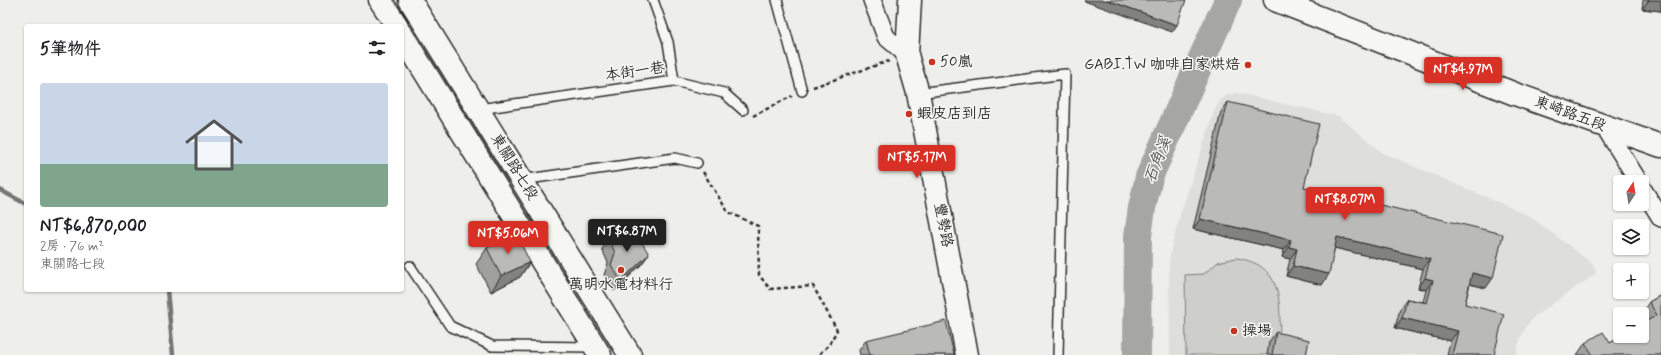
<!DOCTYPE html>
<html lang="zh-TW">
<meta charset="utf-8">
<style>
body{margin:0;font-family:Mynerve,"LXGW WenKai TC",sans-serif;background:#f6f6f6;color:#202124;height:100vh;display:flex;flex-direction:column;font-size:15px;white-space:nowrap}
*{box-sizing:border-box;margin:0}
p{font-size:13px;color:#757577}
.icon{flex:none;width:22px;height:22px;fill:none;stroke:currentColor;stroke-width:2;stroke-linecap:round;stroke-linejoin:round}
.map{position:relative;flex:1;overflow:hidden}
.side{position:absolute;left:24px;top:24px;width:380px;height:268px;display:flex;flex-direction:column;background:#fff;border-radius:4px;box-shadow:0 1px 3px #0004}
.side>*{flex:none}
.needle{width:26px;rotate:12deg}
.tools{position:absolute;left:1613px;top:175px;display:grid;gap:8px}
.tools a{display:grid;place-items:center;width:36px;height:36px;border-radius:4px;background:#fff;box-shadow:0 1px 3px #0004;font-size:20px}
.price{position:absolute;translate:-50% -34px;padding:0 9px;border-radius:4px;background:#d93025;color:#fff;font-size:13px;line-height:26px;filter:drop-shadow(0 1px 2px #0008)}
.price::after{content:'';position:absolute;left:50%;top:24px;width:12px;height:9px;margin-left:-6px;background:inherit;clip-path:polygon(0 0,100% 0,50% 100%)}
.price.selected{background:#222;color:#fff}
ul{padding:0;list-style:none}
li{display:grid;align-content:center;gap:8px;height:212px;padding:0 16px}
li+li{border-top:1px solid #e0e0e0}
li span{display:grid;place-items:center;height:124px;border-radius:4px;color:#555}
li>.icon{margin-inline-start:auto}
span .icon{width:72px;height:72px;fill:#fffc;stroke-width:1}
li b{font-size:17px}
h2{display:flex;justify-content:space-between;align-items:center;height:48px;padding:0 16px;font-size:17px}
.map>svg:first-child{display:block}
.built{fill:#dededb}
.green{fill:#cececa;stroke:#7c7c7a}
.lines{fill:none;stroke-linecap:round;stroke-linejoin:round}
.stream{stroke:#757573;stroke-width:4.5}
.river{stroke:#a6a6a3;stroke-width:28}
.service-casing{stroke:#2b2b2b;stroke-width:12}
.minor-casing{stroke:#2b2b2b;stroke-width:20}
.tertiary-casing{stroke:#2b2b2b;stroke-width:25}
.primary-casing{stroke:#2b2b2b;stroke-width:25}
.path{stroke:#2b2b2b;stroke-width:2.5;stroke-dasharray:4 3;stroke-linecap:butt}
.service{stroke:#f6f6f2;stroke-width:9}
.minor{stroke:#f6f6f2;stroke-width:17}
.tertiary{stroke:#f6f6f2;stroke-width:22}
.primary{stroke:#f6f6f2;stroke-width:22}
.wall{fill:#a0a09d;stroke:#2b2b2b}
.shaded-wall{fill:#828280;stroke:#2b2b2b}
.building{fill:#babab7;stroke:#2b2b2b}
.poi-dot{fill:#c8321e;stroke:#f6f6f2;stroke-width:1.5}
.labels{text-anchor:middle;dominant-baseline:central;stroke-width:3;stroke-linejoin:round;paint-order:stroke}
.poi-label{font-size:15px;fill:#2b2b2b;stroke:#f6f6f2;text-anchor:start}
.street-label{font-size:15px;fill:#2b2b2b;stroke:#f6f6f2}
.water-label{font-size:16px;font-style:italic;fill:#565655;stroke:#f6f6f2}
</style>
<div class="map">
<svg width="1661" height="355" viewBox="0 0 1661 355">
<rect width="100%" height="100%" fill="#eeeeea"/>
<filter id="ink" filterUnits="userSpaceOnUse"><feTurbulence type="fractalNoise" baseFrequency=".025" numOctaves="2"/><feDisplacementMap in="SourceGraphic" scale="8" xChannelSelector="R" yChannelSelector="G"/><feConvolveMatrix kernelMatrix="1 2 1 2 8 2 1 2 1" color-interpolation-filters="sRGB"/></filter>
<g filter="url(#ink)">
<path class="built" d="M 1237,93 L 1338,116 L 1383,153 L 1528,215 L 1592,263 L 1596,270 L 1595,274 L 1534,317 L 1526,327 L 1520,339 L 1516,355 L 1170,355 L 1169,263 L 1171,249 L 1181,212 L 1215,109 L 1220,101 L 1227,95 Z"/>
<path class="green" d="M 1236,258 C 1290,265 1279,314 1279,355 L 1186,355 L 1185,275 L 1204,274 L 1218,262 Z"/>
<g class="lines">
<path class="stream" d="M 0,190 L 26,204
M 167,290 L 173,355"/>
<path class="river" d="M 1137,355 L 1138,236 L 1142,208 L 1149,177 L 1228,0"/>
<defs>
<path id="service" d="M 653,0 L 668,42 L 674,81
M 777,0 L 802,91
M 918,93 L 1065,74 L 1058,355
M 479,109 L 674,81 L 724,93 L 743,110
M 521,180 L 675,158 L 697,163
M 410,266 L 450,326 L 492,346 L 594,347"/>
<path id="minor" d="M 872,0 L 886,37 L 907,55
M 1604,126 L 1639,182
M 1642,188 L 1661,218"/>
<path id="tertiary" d="M 910,0 L 907,55 L 918,93 L 967,355
M 1275,0 L 1515,94 L 1661,146"/>
<path id="primary" d="M 380,0 L 397,26
M 410,0 L 630,355
M 402,35 L 600,355"/>
</defs>
<use href="#service" class="service-casing"/>
<use href="#minor" class="minor-casing"/>
<use href="#tertiary" class="tertiary-casing"/>
<use href="#primary" class="primary-casing"/>
<path class="path" d="M 813,87 L 889,61
M 753,116 L 792,96
M 703,172 L 728,212 L 758,226 L 759,275 L 770,289 L 813,286 L 837,330 L 829,345 L 818,355"/>
<use href="#service" class="service"/>
<use href="#minor" class="minor"/>
<use href="#tertiary" class="tertiary"/>
<use href="#primary" class="primary"/>
</g>
<path class="wall" d="M 1643,0 L 1661,0 L 1661,11 L 1642,9 Z
M 1228,102 L 1304,187 L 1486,288 L 1470,284 L 1465,304 L 1494,355 L 1447,355 L 1450,341 L 1395,328 L 1400,309 L 1407,299 L 1423,302 L 1426,290 L 1418,288 L 1423,269 L 1335,248 L 1322,285 L 1286,276 L 1290,259 L 1282,257 L 1284,250 L 1193,229 L 1221,112 Z
M 609,239 L 642,264 L 614,291 L 604,275 L 608,263 L 602,249 Z
M 487,248 L 530,262 L 520,277 L 491,292 L 476,264 Z
M 1661,295 L 1661,355 L 1577,355 L 1585,343 L 1610,343 L 1645,322 L 1642,317 L 1642,314 L 1641,314 L 1649,302 Z
M 1276,332 L 1306,355 L 1267,355 L 1269,342 Z
M 866,340 L 954,355 L 860,355 L 859,350 Z"/>
<path class="shaded-wall" d="M 1085,0 L 1107,0 L 1177,25 L 1172,32 L 1084,1 Z
M 1649,0 L 1661,0 L 1661,11 L 1642,9 Z
M 1200,219 L 1291,240 L 1284,250 L 1193,229 Z
M 1337,237 L 1430,259 L 1423,269 L 1330,247 Z
M 1289,247 L 1297,249 L 1290,259 L 1282,257 Z
M 649,254 L 642,264 L 614,291 L 621,281 Z
M 530,262 L 520,277 L 491,292 L 501,276 Z
M 1293,266 L 1329,274 L 1322,285 L 1286,276 Z
M 1472,273 L 1493,278 L 1486,288 L 1465,283 Z
M 1425,278 L 1433,280 L 1426,290 L 1418,288 Z
M 1402,318 L 1458,331 L 1450,341 L 1395,328 Z"/>
<path class="building" d="M 1107,0 L 1186,0 L 1177,25 Z
M 1228,102 L 1319,124 L 1304,187 L 1503,234 L 1493,278 L 1472,273 L 1465,304 L 1504,314 L 1494,355 L 1452,355 L 1458,331 L 1402,318 L 1407,299 L 1427,303 L 1433,280 L 1425,278 L 1430,259 L 1337,237 L 1329,274 L 1293,266 L 1297,249 L 1289,247 L 1291,240 L 1200,219 Z
M 632,227 L 649,254 L 621,281 L 611,265 L 615,253 L 609,239 Z
M 516,234 L 530,262 L 501,276 L 487,248 Z
M 1661,295 L 1661,355 L 1593,355 L 1585,343 L 1603,332 L 1610,343 L 1622,336 L 1642,336 L 1642,324 L 1657,315 L 1649,302 Z
M 946,321 L 954,355 L 870,355 L 866,340 Z
M 1276,332 L 1309,340 L 1306,355 L 1272,355 Z"/>
</g>
<g class="poi-dot">
<circle cx="932" cy="62" r="4"/>
<circle cx="1248" cy="65" r="4"/>
<circle cx="909" cy="114" r="4"/>
<circle cx="621" cy="270" r="4"/>
<circle cx="1234" cy="331" r="4"/>
</g>
<g class="labels">
<g class="poi-label">
<text x="940" y="62">50嵐</text>
<text x="1240" y="65" text-anchor="end">GABI.TW 咖啡自家烘焙</text>
<text x="917" y="114">蝦皮店到店</text>
<text x="621" y="285" text-anchor="middle">萬明水電材料行</text>
<text x="1242" y="331">操場</text>
</g>
<g class="street-label">
<text transform="translate(635 72) rotate(-8)">本街一巷</text>
<text transform="translate(1570 114) rotate(20)">東崎路五段</text>
<text transform="translate(514 167) rotate(58)">東關路七段</text>
<text transform="translate(943 225) rotate(79)">豐勢路</text>
</g>
<g class="water-label">
<text transform="translate(1158 160) rotate(-69)">石角溪</text>
</g>
</g>
</svg>
<div class="tools">
<a><svg class="needle" viewBox="-14 -14 28 28"><path d="M0-13l5 13h-10z" fill="#e53935"/><path d="M0 13l5-13h-10z" fill="#757577"/></svg></a>
<a><svg class="icon" aria-label="layers" viewBox="0 0 24 24"><path d="M12 4l9 5-9 5-9-5zM3 14l9 5 9-5"/></svg></a>
<a>+</a>
<a>−</a>
</div>
<b class="price" style="left:1463px;top:91px">NT$4.97M</b>
<b class="price" style="left:917px;top:179px">NT$5.17M</b>
<b class="price" style="left:1345px;top:221px">NT$8.07M</b>
<b class="price selected" style="left:627px;top:253px">NT$6.87M</b>
<b class="price" style="left:508px;top:255px">NT$5.06M</b>
<section class="side">
<h2>5筆物件<svg class="icon" aria-label="filters" viewBox="0 0 24 24"><path d="M4 7h16M4 17h16"/><circle cx="9" cy="7" r="2"/><circle cx="15" cy="17" r="2"/></svg></h2>
<ul>
<li><span style="background:linear-gradient(#c9d6e8 65%,#7fa58c 0)"><svg class="icon" aria-label="home" viewBox="0 0 24 24"><path d="M3 11l9-7 9 7M6 9v11h12V9"/></svg></span><div><b>NT$6,870,000</b><p>2房 · 76 m²</p><p>東關路七段</p></div></li>
</ul>
</section>
</div>
